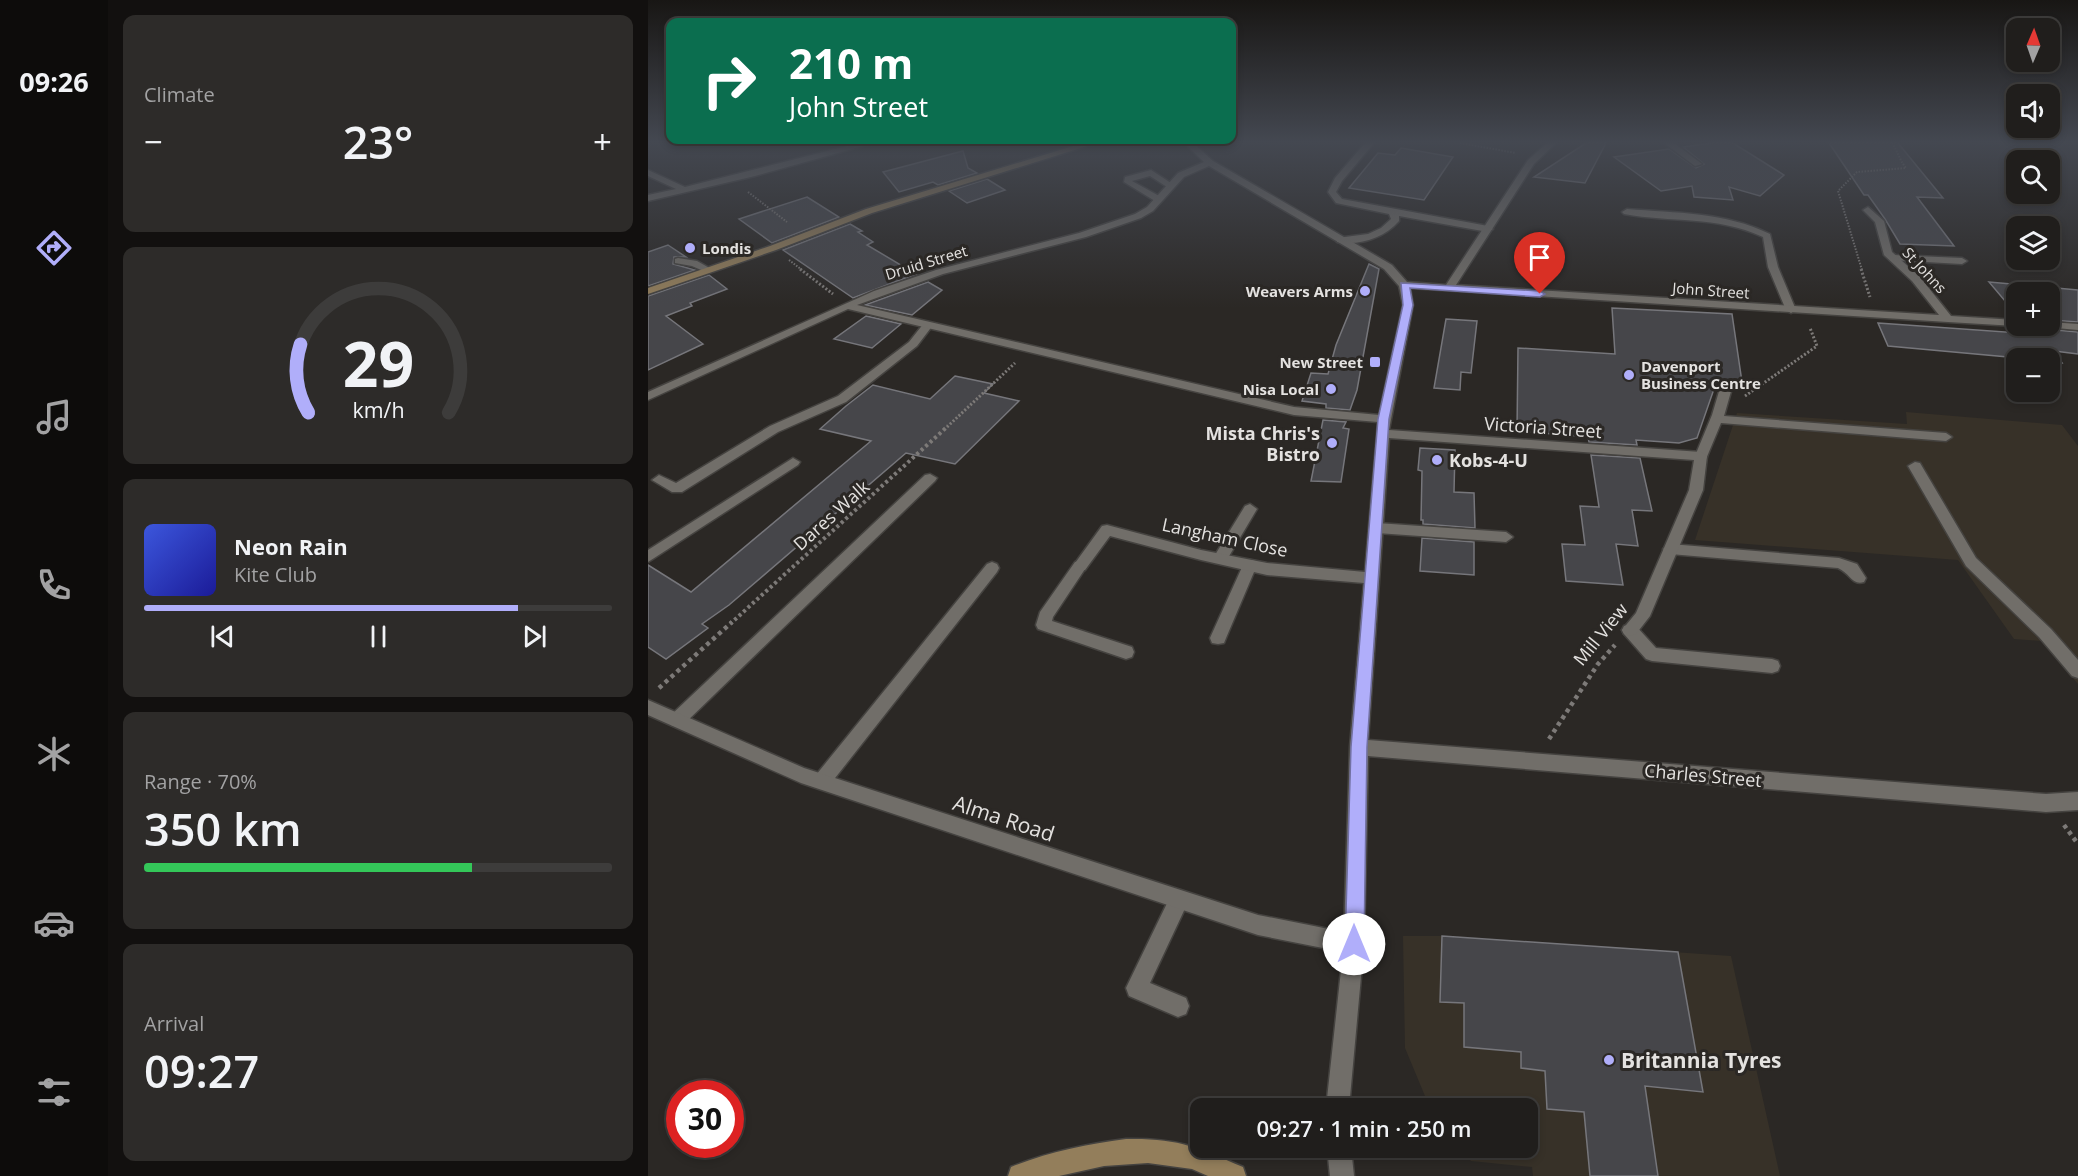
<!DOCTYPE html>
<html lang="en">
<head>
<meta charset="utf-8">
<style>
  :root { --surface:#201e1c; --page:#2d2b29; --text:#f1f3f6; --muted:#a2a2a3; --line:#3d3c3b; --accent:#b0aefa }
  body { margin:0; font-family:"Open Sans",sans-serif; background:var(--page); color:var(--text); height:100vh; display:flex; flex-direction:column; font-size:22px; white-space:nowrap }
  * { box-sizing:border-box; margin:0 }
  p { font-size:20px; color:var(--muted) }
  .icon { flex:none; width:33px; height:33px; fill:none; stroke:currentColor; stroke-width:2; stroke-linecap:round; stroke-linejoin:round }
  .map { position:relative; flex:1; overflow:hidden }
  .panel { display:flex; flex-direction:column; gap:15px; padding:15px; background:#12100f; width:540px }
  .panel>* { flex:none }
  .guide { position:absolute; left:18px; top:18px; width:570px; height:126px; border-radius:12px; box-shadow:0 3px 9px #0003,0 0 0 2px var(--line); background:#0b6e4f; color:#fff; overflow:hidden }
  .needle { width:39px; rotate:2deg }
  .tools { position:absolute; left:1358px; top:18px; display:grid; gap:12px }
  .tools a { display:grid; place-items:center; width:54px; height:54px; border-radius:12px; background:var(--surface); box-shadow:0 3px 9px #0003,0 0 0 2px var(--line); font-size:30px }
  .speed { position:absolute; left:18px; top:1080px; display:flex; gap:12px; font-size:30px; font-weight:700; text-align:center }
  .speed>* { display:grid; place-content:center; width:78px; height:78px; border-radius:50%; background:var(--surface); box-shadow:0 3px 9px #0003,0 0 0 2px var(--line); line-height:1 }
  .speed .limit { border:9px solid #d22; background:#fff; color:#111 }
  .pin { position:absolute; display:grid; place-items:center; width:51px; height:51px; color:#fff; margin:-62px -26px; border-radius:50% 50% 50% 0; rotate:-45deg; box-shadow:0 0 6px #0007 }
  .pin .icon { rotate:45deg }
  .me { position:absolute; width:66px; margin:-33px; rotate:0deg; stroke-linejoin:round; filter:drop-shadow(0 0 4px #0008) }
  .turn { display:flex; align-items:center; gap:21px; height:126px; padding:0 24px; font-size:27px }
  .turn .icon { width:78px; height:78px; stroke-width:2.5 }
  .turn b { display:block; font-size:42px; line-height:51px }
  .big { font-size:45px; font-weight:600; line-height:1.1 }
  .panel .tile { flex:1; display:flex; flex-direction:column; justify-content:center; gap:9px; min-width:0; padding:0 21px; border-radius:12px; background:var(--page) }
  .panel .dial { align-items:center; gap:0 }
  .dial svg { height:156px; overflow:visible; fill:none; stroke:var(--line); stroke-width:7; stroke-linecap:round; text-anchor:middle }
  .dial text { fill:var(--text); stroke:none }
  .song { display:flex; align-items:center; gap:18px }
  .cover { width:72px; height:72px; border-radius:9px; background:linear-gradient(135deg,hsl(230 70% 55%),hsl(240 70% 35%)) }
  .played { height:6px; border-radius:3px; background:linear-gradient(90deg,var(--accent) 80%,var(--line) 80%) }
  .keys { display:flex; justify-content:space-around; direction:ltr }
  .heat { display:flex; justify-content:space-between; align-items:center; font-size:33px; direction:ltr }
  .charge { height:9px; border-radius:4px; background:linear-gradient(90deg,#34c759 70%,var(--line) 0) }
  .trip { position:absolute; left:542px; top:1098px; width:348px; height:60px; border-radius:12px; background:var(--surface); box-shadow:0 3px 9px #0003,0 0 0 2px var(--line); font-weight:600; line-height:60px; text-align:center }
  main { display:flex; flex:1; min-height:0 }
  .tab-bar { display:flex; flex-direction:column; width:108px; justify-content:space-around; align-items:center; background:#0d0c0b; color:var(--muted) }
  .tab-bar .icon { width:42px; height:42px }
  .tab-bar .current { color:var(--accent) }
  .tab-bar b { font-size:27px; color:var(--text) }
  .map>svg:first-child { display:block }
  .built { fill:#373128 }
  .building { fill:#46464a; stroke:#76767b; stroke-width:1.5 }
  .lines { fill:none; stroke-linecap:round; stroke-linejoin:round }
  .lane-casing { stroke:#454340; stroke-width:3 }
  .street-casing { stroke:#454340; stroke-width:3 }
  .secondary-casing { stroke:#454340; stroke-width:3 }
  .path-far3 { stroke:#7d7a78; stroke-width:2; stroke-dasharray:1.5 1.5; stroke-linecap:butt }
  .path-far2 { stroke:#7d7a78; stroke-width:3; stroke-dasharray:2 2; stroke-linecap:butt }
  .path-far1 { stroke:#7d7a78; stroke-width:4; stroke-dasharray:3 3; stroke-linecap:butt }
  .path { stroke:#7d7a78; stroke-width:4.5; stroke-dasharray:4 4; stroke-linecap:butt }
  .lane { fill:#716e69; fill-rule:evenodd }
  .street { fill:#716e69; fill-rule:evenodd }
  .secondary { fill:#937e5b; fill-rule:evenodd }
  .route { fill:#b0aefa; stroke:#7271a2; stroke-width:1.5 }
  .poi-dot { fill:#b0aefa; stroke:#2b2825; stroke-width:2 }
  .labels { text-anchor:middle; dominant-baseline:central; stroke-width:6; stroke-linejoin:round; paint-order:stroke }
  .far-poi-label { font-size:15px; font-weight:bold; fill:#e4e2e0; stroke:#2b2825; text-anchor:end }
  .far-street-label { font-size:15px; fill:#e4e2e0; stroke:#2b2825 }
  .street-label { font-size:18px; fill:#e4e2e0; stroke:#2b2825 }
  .poi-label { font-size:18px; font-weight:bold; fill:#e4e2e0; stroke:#2b2825; text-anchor:end }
  .near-street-label { font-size:21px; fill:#e4e2e0; stroke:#2b2825 }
  .near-poi-label { font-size:21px; font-weight:bold; fill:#e4e2e0; stroke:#2b2825; text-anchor:start }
</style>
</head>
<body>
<main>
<nav class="tab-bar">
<b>09:26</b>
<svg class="icon current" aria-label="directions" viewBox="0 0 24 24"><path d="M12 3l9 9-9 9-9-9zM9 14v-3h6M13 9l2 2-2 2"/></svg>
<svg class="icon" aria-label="music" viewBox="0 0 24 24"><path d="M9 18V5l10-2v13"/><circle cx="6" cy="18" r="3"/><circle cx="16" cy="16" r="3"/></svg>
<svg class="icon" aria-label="phone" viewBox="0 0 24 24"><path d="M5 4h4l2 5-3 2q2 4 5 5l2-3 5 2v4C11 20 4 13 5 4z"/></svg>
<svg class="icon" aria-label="climate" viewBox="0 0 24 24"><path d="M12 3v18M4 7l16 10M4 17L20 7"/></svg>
<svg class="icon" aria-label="car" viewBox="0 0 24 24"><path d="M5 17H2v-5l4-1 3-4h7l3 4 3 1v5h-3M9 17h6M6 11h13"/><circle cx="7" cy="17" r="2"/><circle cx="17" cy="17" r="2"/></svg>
<svg class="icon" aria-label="filters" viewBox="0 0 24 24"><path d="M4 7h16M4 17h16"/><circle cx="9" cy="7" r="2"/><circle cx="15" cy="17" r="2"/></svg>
</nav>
<section class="panel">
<div class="tile"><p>Climate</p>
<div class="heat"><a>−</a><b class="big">23°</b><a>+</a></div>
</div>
<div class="tile dial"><svg viewBox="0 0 100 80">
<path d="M14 69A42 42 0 1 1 86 69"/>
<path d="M14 69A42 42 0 0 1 10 34" stroke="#b0aefa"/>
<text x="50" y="56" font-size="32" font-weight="700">29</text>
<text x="50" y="72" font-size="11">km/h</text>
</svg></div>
<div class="tile">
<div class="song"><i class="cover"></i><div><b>Neon Rain</b><p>Kite Club</p></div></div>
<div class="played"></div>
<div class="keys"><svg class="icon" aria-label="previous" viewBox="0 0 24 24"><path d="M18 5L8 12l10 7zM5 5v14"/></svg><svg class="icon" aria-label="pause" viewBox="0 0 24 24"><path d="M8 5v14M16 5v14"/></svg><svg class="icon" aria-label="next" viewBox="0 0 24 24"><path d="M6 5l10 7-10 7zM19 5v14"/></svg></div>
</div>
<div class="tile"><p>Range · 70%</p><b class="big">350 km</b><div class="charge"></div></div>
<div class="tile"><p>Arrival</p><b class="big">09:27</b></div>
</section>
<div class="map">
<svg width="1430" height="1176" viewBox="0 0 1430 1176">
  <rect width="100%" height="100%" fill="#2b2825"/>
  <g class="built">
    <path d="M1258,412L1414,425L1430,446V684L1393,641L1366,639L1310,560L1047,540L1089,413L1259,424Z"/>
    <path d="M755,936H794L1083,956L1132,1176H885L884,1167L823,1161L813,1148H879V1108H782L757,1048Z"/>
  </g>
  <g class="building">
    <path d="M938,143H958L937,183L886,177Z"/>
    <path d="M1064,143H1085L1136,175L1112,196L1081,187L1085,200L1046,197L1044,186L1013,191L966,157L1021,149L1048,168L1056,164L1035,147Z"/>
    <path d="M1181,143H1250L1295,198L1269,197L1306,246L1252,244L1237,219L1220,195H1216Z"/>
    <path d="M753,148L805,157L776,200L701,188L730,153L747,155Z"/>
    <path d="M315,151L320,168L329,173L290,185L285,182L251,192L235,172Z"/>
    <path d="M339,179L357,190L319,203L301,191Z"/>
    <path d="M159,197L191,217L124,243L91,219Z"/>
    <path d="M202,224L214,231L210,232L225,242L219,245L268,274L205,298L135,250Z"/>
    <path d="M20,245L38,257H26L25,264L47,270L0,286V252Z"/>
    <path d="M721,264L731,269L709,390L702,410L678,408V404L654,401L663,373L680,374L688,345Z"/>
    <path d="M61,275L79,289L42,303L44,306L18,316L55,344L0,370V296Z"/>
    <path d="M280,282L294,290L264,315L217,305Z"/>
    <path d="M1341,282L1430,290V322L1401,320V292H1368V314Z"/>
    <path d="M964,308L1084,314L1095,389L1086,388L1079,382L1067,386L1049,438L1031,443L988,440L989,445L941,442L940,437L869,431L870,348L967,354Z"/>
    <path d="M218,316L253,324L224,348L186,339Z"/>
    <path d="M798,319L829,321L823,373L813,372L812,390L786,388Z"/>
    <path d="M1230,323L1385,334L1378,326H1394L1397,329L1430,332V354L1406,351L1414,363L1401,362V358L1362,359L1360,357L1240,346Z"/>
    <path d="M307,376L345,384L336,393L371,401L307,464L258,453L81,605L54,624L60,628L18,659L0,647V565L43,592L223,441L172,429L198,406L225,385L282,399Z"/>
    <path d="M675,420L698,422L695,428L701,429L693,482L663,481Z"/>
    <path d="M772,448L807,450L806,492L826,493L827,528L775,524V520H773L774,471L770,470Z"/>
    <path d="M943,455L992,458L1004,511L984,510L990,546L968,544L975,585L918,581L914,544L937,545L932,506L951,507Z"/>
    <path d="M774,538L826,542V575L772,571Z"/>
    <path d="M794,936L1030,952L1055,1092L997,1086L1010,1176H942L936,1112L899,1109L897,1071L873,1068V1052L816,1047V1003L792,1002Z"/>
  </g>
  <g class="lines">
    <defs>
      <g id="lane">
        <path d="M717,143H726L694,181L688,192L694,199L840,226L845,229L840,232L751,216V221C736,238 712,246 689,242V238L720,234L733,228L743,219L741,214L688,203L680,192L687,178Z"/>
        <path d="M503,170L526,185L519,187L502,176L484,181L513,197V201H507L476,182L477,177Z"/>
        <path d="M979,209C1028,213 1077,212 1122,234L1130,267L1148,310L1143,313L1138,310L1120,267L1115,237C1067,215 1024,223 976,214L974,212Z"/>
        <path d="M1245,255L1314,258L1319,261L1314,264L1242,260V256Z"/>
        <path d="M30,258L49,261L65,270L60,273L44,266L27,263V259Z"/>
        <path d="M280,322L285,325L269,346L198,402L130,432L34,492H24L4,480L11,475L28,483L122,426L190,396L261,342L276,323Z"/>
        <path d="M1078,384L1084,388L1076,416L1298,433L1304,437L1298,441L1073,423L1058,459H1048L1047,456L1064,415L1072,388Z"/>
        <path d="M145,458L152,462L150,465L0,562V550Z"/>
        <path d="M1267,462L1272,463L1328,558L1403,629L1430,660V678L1424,676L1391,637L1318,566L1260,466Z"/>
        <path d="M282,474L289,478L287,481L35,725L29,727L23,725L20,720L23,715L277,475Z"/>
        <path d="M602,504L609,509L577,563H567L565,559L567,555L597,506Z"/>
        <path d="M729,523L858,532L865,537L858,542L729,533L722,528Z"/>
        <path d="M1022,544L1191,558L1209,564L1218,578L1216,582C1204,586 1202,573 1190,568L1022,554L1015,549Z"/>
        <path d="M602,560L607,561L609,565L578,638L576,643L570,644L564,643L562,638L595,565L597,561Z"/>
        <path d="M432,561L437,562L439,566L405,617L404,621L484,647L486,652L484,657L478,659L390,629L388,625L392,612L427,562Z"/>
        <path d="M344,562L349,564L351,568L349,572L180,787L174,789L168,787L165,781L168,775L339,564Z"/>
        <path d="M982,624L988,626L1008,648L1124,659L1130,661L1132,666L1130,671L1124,673L1004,661L998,659L976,634L974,630L976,626Z"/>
        <path d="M531,890L538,893L541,900L502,983L538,998L541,1006L538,1014L530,1017L481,996L478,988L524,893Z"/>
      </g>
      <g id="street">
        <path d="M211,143H226L107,176L0,201V195L28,189L0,176V170L37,187Z"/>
        <path d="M536,143H545L565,161L744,265L759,282L798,285L880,160L899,143H908L886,164L808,285L1291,315L1264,281L1236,255L1227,222L1215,210L1220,207L1236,221L1244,252L1272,277L1303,316L1368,320V326H1371H1368L1300,322L762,288L765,305L741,430L1053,452L1059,456L1055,490L1002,616L988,634L982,636L976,634L974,630L988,613L1041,490L1046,460L741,438L720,740L1398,794L1430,792V810L1398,812L720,756L716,944L701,1108H678L695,952L610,935L153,783L0,715V700L156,768L610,915L696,932L702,747L716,583L619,575L553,560L462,536L437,570H427L425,566L454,526L459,525L553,550L619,563L717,572L730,422L646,415L200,309L0,400V392L226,291L288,270L431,233L487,214L499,207L530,173L556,162ZM561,166L736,269L751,286L755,305L731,415L646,407L209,305L295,274L438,237L493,218L505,211L536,177Z"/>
        <path d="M1016,143H1026L1054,164L1047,166Z"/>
        <path d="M1401,322L1430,324V330L1397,327L1396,326H1401Z"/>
        <path d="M679,1148H703L706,1176H682Z"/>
      </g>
      <g id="secondary">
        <path d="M435,143H449L224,213L128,250L0,294V288L122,246L218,209Z"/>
        <path d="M478,1139C530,1138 549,1147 595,1167L598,1176H560L544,1169L500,1163L456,1166L411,1176H360L363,1167C400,1152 439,1144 478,1139Z"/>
      </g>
    </defs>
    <use href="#lane" class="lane-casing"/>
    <use href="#street" class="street-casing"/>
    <use href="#secondary" class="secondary-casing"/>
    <g class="path-far3">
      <path d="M812,143L868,153"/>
      <path d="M100,192L139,222"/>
      <path d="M141,260L154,270"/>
      <path d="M1214,270L1190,191L1209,172L1258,168C1251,159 1250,152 1244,143"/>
    </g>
    <g class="path-far2">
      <path d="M152,269L185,294"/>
      <path d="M1213,269L1222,297"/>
      <path d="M1097,396L1169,346L1162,328"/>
      <path d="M299,427L367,363"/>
    </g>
    <path class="path-far1" d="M82,624L300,426"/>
    <g class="path">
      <path d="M11,688L84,622"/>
      <path d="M901,739L950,664L967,645"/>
      <path d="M1416,825L1430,844"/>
    </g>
    <use href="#lane" class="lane"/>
    <use href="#street" class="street"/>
    <use href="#secondary" class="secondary"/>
  </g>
  <linearGradient id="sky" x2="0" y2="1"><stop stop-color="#181614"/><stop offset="0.46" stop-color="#444851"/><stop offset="1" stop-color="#444851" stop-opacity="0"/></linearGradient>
  <rect width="1430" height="308" fill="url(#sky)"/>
  <path class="route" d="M753,283L892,291L897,294L892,297L762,288L765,305L741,419L719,747L716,944L713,951L706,953L700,951L697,944L703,747L730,419L755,305Z"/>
  <g class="poi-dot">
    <circle cx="42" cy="248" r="6"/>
    <circle cx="717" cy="291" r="6"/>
    <rect x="721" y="356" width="12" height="12" rx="3"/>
    <circle cx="981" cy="375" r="6"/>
    <circle cx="683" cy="389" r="6"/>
    <circle cx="684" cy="443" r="6"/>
    <circle cx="789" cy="460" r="6"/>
    <circle cx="961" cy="1060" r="6"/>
  </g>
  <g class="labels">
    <g class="far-poi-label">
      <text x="54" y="248" text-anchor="start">Londis</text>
      <text x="705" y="291">Weavers Arms</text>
      <text x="715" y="362">New Street</text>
      <text x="993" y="366" text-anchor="start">Davenport<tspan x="993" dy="17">Business Centre</tspan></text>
      <text x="671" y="389">Nisa Local</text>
    </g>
    <g class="far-street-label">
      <text transform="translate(278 262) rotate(-17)">Druid Street</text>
      <text transform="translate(1277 270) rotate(47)">St Johns</text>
      <text transform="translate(1063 290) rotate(4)">John Street</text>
    </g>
    <g class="street-label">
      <text transform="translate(895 427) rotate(4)">Victoria Street</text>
      <text transform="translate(183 515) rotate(-42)">Dares Walk</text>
      <text transform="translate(577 537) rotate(12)">Langham Close</text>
      <text transform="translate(952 634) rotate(-51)">Mill View</text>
      <text transform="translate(1055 775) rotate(5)">Charles Street</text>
    </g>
    <g class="poi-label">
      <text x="672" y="433">Mista Chris's<tspan x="672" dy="21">Bistro</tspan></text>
      <text x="801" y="460" text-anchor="start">Kobs-4-U</text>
    </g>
    <g class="near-street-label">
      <text transform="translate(356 818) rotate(18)">Alma Road</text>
    </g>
    <g class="near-poi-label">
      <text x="973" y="1060">Britannia Tyres</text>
    </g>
  </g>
</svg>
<div class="tools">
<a><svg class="needle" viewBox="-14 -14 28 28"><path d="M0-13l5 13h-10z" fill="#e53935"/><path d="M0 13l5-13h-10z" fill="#a2a2a3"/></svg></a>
<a><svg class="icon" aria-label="sound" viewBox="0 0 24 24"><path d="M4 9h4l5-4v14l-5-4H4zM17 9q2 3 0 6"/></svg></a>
<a><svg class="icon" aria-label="search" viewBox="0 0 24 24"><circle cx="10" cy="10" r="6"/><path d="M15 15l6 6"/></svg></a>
<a><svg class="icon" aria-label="layers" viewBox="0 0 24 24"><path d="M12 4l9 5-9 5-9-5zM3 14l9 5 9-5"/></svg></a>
<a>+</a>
<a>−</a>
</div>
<div class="speed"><div class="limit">30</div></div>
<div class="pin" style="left:892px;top:294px;background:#d93025"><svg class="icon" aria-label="arrive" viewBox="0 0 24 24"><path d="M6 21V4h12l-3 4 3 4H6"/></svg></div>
<svg class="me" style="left:706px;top:944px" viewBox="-20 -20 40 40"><circle r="19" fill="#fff"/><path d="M0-13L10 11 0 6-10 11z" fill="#b0aefa"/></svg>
<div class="trip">09:27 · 1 min · 250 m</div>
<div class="guide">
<div class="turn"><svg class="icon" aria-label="right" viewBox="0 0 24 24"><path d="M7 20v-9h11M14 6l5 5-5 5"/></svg><div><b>210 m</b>John Street</div></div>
</div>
</div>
</main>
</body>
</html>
